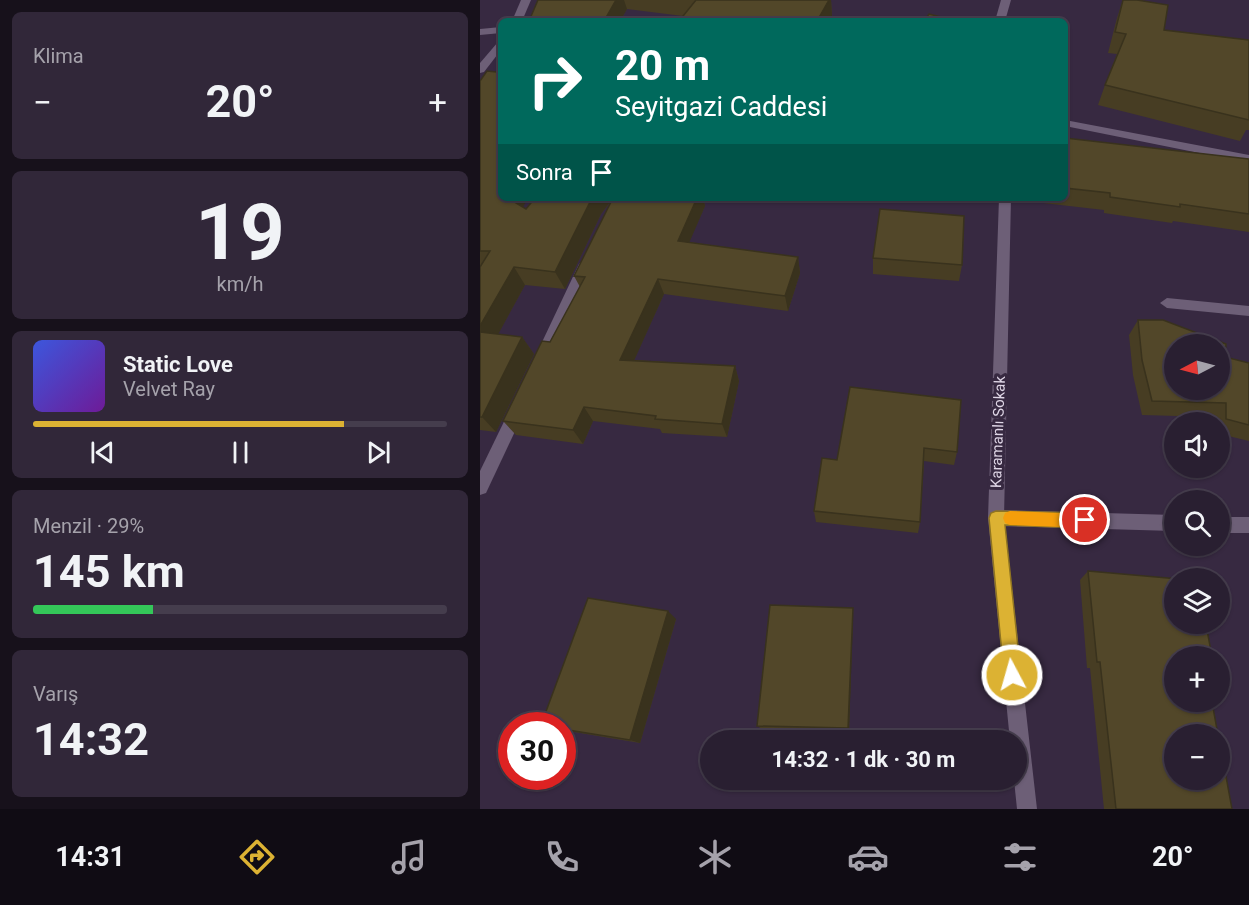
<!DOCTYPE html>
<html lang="tr">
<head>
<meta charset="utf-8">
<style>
  :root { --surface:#291f31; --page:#312739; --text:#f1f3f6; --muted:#a5a2ab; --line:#453d4d; --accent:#dcb233 }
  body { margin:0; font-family:Roboto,sans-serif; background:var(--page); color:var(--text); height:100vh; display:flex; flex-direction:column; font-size:22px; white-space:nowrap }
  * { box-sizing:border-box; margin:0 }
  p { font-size:20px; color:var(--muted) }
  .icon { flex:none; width:33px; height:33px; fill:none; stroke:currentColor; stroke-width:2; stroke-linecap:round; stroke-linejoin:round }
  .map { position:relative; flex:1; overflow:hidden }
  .panel { display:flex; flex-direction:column; gap:12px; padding:12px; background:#17111b; width:480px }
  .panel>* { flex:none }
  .top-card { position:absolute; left:18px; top:18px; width:570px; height:183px; border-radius:9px; box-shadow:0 2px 4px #0004,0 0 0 2px var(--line); background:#00695c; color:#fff; overflow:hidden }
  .needle { width:39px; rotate:264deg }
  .controls { position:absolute; left:684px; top:334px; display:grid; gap:12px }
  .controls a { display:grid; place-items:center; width:66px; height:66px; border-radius:50%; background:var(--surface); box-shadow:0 2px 4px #0004,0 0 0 2px var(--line); font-size:30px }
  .speed { position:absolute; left:18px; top:712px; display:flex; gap:12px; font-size:30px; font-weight:700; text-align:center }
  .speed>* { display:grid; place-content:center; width:78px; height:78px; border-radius:50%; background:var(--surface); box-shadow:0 2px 4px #0004,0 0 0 2px var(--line); line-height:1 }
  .speed .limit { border:9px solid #d22; background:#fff; color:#111 }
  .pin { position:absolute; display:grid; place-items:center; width:51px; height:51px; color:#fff; margin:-26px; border:3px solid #fff; border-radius:50%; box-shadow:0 2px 6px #0007 }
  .me { position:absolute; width:66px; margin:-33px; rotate:354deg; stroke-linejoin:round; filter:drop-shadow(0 0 4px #0008) }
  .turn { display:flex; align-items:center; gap:21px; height:126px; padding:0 18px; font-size:27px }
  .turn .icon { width:78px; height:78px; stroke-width:2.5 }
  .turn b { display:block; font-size:42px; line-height:51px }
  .then { display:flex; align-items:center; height:57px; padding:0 18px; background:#0003; gap:12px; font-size:22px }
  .big { font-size:45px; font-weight:700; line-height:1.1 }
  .panel .widget { flex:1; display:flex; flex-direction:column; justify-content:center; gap:9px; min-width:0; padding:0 21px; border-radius:9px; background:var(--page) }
  .panel .dial { align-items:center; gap:0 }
  .dial b { font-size:78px; line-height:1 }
  .song { display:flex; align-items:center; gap:18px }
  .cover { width:72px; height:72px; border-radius:9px; background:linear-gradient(135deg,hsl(230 70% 55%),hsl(280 70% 35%)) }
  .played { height:6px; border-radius:3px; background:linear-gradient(90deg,var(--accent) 75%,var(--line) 75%) }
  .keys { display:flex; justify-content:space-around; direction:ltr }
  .heat { display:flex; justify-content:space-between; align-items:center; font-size:33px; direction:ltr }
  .charge { height:9px; border-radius:4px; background:linear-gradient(90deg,#34c759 29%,var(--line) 0) }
  .trip { position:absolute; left:220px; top:730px; width:327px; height:60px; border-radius:30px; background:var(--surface); box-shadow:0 2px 4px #0004,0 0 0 2px var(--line); font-weight:700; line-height:60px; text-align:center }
  .tabs { display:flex; height:96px; justify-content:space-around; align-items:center; background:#100c14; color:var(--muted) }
  .tabs .icon { width:42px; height:42px }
  .tabs .on { color:var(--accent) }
  .tabs b { font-size:27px; color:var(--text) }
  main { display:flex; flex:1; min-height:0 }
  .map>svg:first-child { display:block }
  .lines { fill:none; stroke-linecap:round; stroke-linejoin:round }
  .service { fill:#6d5f77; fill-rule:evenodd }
  .minor { fill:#6d5f77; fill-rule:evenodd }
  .tertiary { fill:#6d5f77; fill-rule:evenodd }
  .wall { fill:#473d23 }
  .shaded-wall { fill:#39321d }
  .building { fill:#524729; stroke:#39321d; stroke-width:1.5; fill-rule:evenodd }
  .route { fill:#dcb233; stroke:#8f7421; stroke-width:1.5 }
  .slow { fill:#f59e0b }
  .labels { text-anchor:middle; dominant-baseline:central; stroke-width:6; stroke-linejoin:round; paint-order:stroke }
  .street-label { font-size:15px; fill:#dfd6e6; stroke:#372941 }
</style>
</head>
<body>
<main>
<section class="panel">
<div class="widget"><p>Klima</p>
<div class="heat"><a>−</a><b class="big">20°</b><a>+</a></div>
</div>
<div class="widget dial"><b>19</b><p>km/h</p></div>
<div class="widget">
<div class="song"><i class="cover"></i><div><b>Static Love</b><p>Velvet Ray</p></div></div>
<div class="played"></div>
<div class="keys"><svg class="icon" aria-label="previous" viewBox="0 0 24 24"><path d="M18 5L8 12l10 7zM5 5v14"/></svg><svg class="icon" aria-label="pause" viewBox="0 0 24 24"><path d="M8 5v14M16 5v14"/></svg><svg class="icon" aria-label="next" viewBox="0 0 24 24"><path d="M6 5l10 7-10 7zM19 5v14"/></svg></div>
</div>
<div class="widget"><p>Menzil · 29%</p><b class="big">145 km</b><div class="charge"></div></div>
<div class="widget"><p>Varış</p><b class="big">14:32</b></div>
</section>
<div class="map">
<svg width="769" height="809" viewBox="0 0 769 809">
  <rect width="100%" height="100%" fill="#372941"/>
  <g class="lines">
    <g class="service">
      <path d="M687,298L769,306V316L687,308L680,303Z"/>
      <path d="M516,510L694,515V531L516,526L510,524L508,518L510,512Z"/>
      <rect x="740" y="517" width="29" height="16"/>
    </g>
    <g class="minor">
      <path d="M521,0H531L525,21H515Z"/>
      <path d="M519,198H531L524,518L557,809H537L534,780H537V741H530L508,518Z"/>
      <path d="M105,259L111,264L68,359L66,363H56L54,359L99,264Z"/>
      <path d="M38,402L43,403L46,408L6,493L0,495V471L33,403Z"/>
    </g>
    <g class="tertiary">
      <path d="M41,0H51L42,21H32Z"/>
      <path d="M21,27V33L0,35V29Z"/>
      <path d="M21,41V50L4,72L0,73V63L18,42Z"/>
      <path d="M585,120L769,155V163L585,126Z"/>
    </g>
  </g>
  <g class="wall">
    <path d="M58,0H351L352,16L349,21H199L203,16L147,9L140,21H49Z"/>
    <path d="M643,0L684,30L769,40V130H766L760,141L618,105L625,85L637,54L628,53L637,18Z"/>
    <path d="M0,81L43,207L46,209L55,198H223L225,206L209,242L318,257L320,273L308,311L184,294L154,360L255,366L259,381L247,437L182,433L180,429L113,421L103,444L36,435L23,421L70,342L100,287L94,276L132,200L121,214L85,289L45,285L18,334L42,337L54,354L16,432L0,430Z"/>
    <path d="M585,138L769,159V232L693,221L692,223L624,213V210L563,203V198H585Z"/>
    <path d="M393,258L482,265L479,281L393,274Z"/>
    <path d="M658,320L745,357L769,363V441L740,434V423H734V417L662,415L653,375L649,335Z"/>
    <path d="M370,387L477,452L474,465L444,461L440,522L438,533L336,522L334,511L357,460Z"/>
    <path d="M608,571L694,657L752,809H624L610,668H607L600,580Z"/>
    <path d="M373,608L369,732L282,729L277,726Z"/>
    <path d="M196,619L160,743L82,730V726Z"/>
  </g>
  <g class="shaded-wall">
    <path d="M136,0H144L147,9L140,21H124Z"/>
    <path d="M349,0H351L352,16L349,21H337Z"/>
    <path d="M28,198H48L38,216Z"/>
    <path d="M112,198H133L121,214L85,289L75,272Z"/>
    <path d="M217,198H223L225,206L203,257L198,241Z"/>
    <path d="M318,257L320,273L308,311L305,296Z"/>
    <path d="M34,267L45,285L10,349L0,336V326Z"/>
    <path d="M178,279L184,294L148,374L140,360Z"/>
    <path d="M42,337L54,354L16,432L2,417Z"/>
    <path d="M255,366L259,381L247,437L242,424Z"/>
    <path d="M104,407L113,421L103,444L93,430Z"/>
    <path d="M373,608V616L369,732L368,728Z"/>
    <path d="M188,611L196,619L160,743L150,740Z"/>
  </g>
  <g class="building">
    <path d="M58,0H136L124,21H49Z"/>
    <path d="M216,0H349L337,21H199Z"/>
    <path d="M643,0H657L688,5L684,30L769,40V120L625,85L646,34L635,32Z"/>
    <path d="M449,14L477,21H444Z"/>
    <path d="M21,63V198H28L46,209L55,198H112L75,272L34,267L0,326V267L10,251H0V81L7,71L16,72Z"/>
    <path d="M585,138L769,159V214L700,204V207L630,197V193L585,188Z"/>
    <path d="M133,198H217L198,241L318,257L305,296L178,279L140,360L255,366L242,424L175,419L176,416L104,407L93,430L23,421L62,341L70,342L105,277L94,276Z"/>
    <path d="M400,209L484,216L482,265L393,258Z"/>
    <path d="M658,320H683L746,344L745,357L769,363V425L746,419V403L672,401L662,360ZM694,345H740V390H694Z"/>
    <path d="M0,332L42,337L2,417H0Z"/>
    <path d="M370,387L481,400L477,452L444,448L440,522L334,511L342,458L357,460Z"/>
    <path d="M608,571L699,579H694V624H726L732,657H694V702H732L738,735H694V780H740V744L752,809H636L620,662H617Z"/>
    <path d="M108,598L188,611L150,740L82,729V726H67L61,725Z"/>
    <path d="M290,605L373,608L368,728L277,726Z"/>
  </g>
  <path class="route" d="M516,511L605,513L611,515L613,520L611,526L605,528L525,525L541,675L539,681L532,683L526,681L524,675L509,518L511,513Z"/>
  <path class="slow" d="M530,511L580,513L585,515L587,520L585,525L580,527L530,525L525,523L523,518L525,513Z"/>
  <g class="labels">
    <g class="street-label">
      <text transform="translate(518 432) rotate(-88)">Karamanlı Sokak</text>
    </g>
  </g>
</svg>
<div class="controls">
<a><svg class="needle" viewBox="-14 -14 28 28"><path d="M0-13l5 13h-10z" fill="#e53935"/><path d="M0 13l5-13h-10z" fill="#a5a2ab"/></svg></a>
<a><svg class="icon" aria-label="sound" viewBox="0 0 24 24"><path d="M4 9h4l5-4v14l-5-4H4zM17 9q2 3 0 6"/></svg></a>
<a><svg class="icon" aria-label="search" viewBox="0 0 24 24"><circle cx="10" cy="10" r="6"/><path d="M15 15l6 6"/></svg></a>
<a><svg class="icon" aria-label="layers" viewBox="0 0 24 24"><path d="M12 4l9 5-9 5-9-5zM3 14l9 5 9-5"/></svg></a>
<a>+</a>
<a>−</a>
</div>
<div class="speed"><div class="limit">30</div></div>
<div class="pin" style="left:605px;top:520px;background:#d93025"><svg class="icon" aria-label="arrive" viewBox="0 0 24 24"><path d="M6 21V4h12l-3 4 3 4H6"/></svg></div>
<svg class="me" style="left:532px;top:675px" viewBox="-20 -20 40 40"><circle r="17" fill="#dcb233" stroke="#fff" stroke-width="3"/><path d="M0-11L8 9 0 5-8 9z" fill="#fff"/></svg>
<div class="trip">14:32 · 1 dk · 30 m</div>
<div class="top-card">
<div class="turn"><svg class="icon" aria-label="right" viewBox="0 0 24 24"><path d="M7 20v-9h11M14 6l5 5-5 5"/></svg><div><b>20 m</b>Seyitgazi Caddesi</div></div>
<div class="then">Sonra<svg class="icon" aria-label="arrive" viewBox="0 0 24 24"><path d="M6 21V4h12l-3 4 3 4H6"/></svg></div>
</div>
</div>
</main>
<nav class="tabs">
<b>14:31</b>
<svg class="icon on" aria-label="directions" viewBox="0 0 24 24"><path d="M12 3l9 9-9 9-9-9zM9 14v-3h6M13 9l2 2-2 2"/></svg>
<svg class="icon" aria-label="music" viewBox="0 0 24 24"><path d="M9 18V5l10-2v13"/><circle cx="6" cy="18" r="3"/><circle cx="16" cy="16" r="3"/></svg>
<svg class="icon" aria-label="phone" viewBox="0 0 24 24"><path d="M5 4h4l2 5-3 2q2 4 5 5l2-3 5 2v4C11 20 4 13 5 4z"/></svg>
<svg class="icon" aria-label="climate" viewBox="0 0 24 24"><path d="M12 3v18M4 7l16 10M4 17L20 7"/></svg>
<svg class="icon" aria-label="car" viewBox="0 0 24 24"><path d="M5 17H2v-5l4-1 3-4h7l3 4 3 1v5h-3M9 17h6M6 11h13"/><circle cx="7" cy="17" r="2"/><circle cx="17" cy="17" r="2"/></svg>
<svg class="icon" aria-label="filters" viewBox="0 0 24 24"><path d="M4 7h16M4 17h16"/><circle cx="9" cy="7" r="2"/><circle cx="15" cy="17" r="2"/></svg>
<b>20°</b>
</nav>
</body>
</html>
